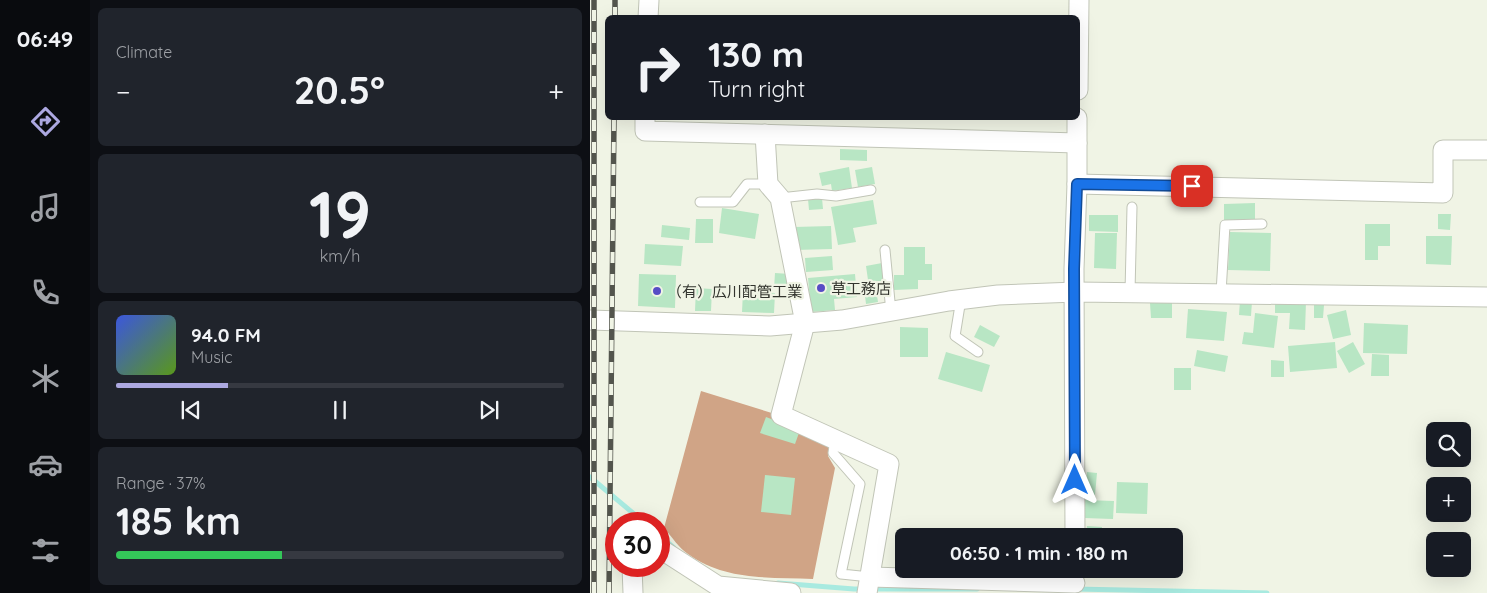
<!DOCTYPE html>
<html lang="en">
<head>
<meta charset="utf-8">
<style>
  :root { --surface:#171b24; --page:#20242c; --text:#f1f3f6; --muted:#9ea1a6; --line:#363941; --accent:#aca8e0 }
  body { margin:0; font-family:Quicksand,"Noto Sans JP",sans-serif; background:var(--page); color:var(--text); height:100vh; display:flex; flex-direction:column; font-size:19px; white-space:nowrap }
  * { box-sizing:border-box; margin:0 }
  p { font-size:16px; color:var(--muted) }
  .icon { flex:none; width:28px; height:28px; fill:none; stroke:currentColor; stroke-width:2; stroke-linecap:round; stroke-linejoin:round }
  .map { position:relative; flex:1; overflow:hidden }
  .panel { display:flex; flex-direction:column; gap:8px; padding:8px; background:#0d0f14; width:500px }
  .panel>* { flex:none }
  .banner { position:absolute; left:15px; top:15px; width:475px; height:105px; border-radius:8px; box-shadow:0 5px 20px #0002; background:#171b24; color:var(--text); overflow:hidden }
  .fabs { position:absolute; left:836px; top:422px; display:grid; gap:10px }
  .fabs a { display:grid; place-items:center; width:45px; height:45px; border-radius:8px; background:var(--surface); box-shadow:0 5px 20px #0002; font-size:25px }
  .speed { position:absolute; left:15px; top:512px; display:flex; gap:10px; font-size:25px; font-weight:700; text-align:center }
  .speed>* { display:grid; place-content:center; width:65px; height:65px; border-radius:50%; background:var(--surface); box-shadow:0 5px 20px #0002; line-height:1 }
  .speed .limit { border:8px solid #d22; background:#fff; color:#111 }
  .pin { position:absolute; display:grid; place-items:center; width:42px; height:42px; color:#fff; margin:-21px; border-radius:10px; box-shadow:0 2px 8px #0006 }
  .me { position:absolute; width:55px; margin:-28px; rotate:0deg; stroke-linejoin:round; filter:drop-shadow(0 0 4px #0008) }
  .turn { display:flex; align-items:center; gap:18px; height:105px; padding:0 20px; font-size:22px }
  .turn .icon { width:65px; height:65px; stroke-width:2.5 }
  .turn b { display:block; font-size:35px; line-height:42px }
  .big { font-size:38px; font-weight:700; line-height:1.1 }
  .panel .widget { flex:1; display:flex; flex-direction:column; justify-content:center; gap:8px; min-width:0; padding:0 18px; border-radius:8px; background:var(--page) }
  .panel .dial { align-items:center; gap:0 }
  .dial b { font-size:65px; line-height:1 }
  .song { display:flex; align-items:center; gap:15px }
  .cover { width:60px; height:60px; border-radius:8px; background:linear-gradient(135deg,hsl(230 70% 55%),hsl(90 70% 35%)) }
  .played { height:5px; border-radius:2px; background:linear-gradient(90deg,var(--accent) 25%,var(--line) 25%) }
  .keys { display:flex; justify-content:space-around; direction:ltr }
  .heat { display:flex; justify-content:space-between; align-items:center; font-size:28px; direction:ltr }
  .charge { height:8px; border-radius:4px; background:linear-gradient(90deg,#34c759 37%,var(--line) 0) }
  .trip { position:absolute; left:305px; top:528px; width:288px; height:50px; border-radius:8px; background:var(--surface); box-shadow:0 5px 20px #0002; font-weight:700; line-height:50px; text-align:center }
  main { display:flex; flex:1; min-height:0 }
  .tab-bar { display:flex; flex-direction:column; width:90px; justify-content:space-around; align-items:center; background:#090b0e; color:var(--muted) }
  .tab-bar .icon { width:35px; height:35px }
  .tab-bar .active { color:var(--accent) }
  .tab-bar b { font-size:22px; color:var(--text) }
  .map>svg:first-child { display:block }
  .forest { fill:#d0a486 }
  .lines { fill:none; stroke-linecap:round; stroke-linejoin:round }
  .stream { stroke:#a8eae0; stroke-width:5 }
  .building { fill:#b8e6c4 }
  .service-casing { stroke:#c1c5b7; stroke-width:11 }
  .minor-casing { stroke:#c1c5b7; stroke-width:21 }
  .service { stroke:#fff; stroke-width:9 }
  .minor { stroke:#fff; stroke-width:19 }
  .rail-casing { stroke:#53554d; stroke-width:5.5 }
  .rail { stroke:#f0f4e5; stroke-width:4; stroke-dasharray:11; stroke-linecap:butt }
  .route-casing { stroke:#114b97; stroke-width:12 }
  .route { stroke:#1a73e8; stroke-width:9 }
  .poi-dot { fill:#574dc5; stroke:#f0f4e5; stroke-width:2 }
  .labels { text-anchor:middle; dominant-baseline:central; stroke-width:4.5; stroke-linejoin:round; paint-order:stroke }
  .poi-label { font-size:15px; fill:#32342e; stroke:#f0f4e5; text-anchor:start }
</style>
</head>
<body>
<main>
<nav class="tab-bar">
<b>06:49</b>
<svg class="icon active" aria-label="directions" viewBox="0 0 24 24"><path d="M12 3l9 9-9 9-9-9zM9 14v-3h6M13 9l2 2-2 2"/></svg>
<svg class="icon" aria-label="music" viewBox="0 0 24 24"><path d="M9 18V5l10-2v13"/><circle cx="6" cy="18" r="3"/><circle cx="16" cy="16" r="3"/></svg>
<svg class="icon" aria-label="phone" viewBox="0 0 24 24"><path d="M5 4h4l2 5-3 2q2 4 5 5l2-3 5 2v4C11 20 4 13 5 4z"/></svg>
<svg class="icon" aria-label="climate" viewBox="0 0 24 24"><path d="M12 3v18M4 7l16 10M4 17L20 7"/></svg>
<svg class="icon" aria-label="car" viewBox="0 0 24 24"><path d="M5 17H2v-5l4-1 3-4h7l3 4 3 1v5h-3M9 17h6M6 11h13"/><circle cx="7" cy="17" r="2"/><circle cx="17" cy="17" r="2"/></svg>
<svg class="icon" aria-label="filters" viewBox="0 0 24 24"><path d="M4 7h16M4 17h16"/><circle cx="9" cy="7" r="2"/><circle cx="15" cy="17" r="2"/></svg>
</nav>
<section class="panel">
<div class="widget"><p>Climate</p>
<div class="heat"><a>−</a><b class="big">20.5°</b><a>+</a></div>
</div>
<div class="widget dial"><b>19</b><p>km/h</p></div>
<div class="widget">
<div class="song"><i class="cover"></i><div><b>94.0 FM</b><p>Music</p></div></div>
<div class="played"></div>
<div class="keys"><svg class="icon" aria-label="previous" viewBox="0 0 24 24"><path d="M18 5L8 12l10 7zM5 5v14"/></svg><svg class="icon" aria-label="pause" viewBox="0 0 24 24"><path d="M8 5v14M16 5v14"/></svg><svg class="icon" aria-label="next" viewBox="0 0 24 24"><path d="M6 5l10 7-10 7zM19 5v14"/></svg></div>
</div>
<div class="widget"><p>Range · 37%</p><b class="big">185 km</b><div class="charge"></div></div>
</section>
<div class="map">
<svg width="897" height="593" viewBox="0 0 897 593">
  <rect width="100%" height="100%" fill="#f0f4e5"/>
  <path class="forest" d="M111,391L185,414L239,441L238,456L245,468L223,579C179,577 135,581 98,554C89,548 82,537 74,528Z"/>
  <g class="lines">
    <g class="stream">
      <path d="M0,477L56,524"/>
      <path d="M69,535L84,548"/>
      <path d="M188,583L264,589H387"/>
      <path d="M485,589L677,593"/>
    </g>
  </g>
  <g class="building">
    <path d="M250,149L277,150V161L250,160Z"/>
    <path d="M259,167L262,188L242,191L241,184L232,186L229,173Z"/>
    <path d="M282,167L285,184L268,187L265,170Z"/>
    <path d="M232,198L233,209L219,210L218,199Z"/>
    <path d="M283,200L287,224L263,228L266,242L248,245L241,207Z"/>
    <path d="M665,203V220H634V204Z"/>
    <path d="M132,208L169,214L165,239L129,233Z"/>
    <path d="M848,214H861L860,230L848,229Z"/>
    <path d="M499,215H528V232L499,231Z"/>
    <path d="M106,219H123V243H105Z"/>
    <path d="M775,224H800V246H788V260H775Z"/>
    <path d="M72,225L100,228L99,240L71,237Z"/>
    <path d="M241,226L242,249L205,250L204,227Z"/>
    <path d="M640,232L681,233L680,271L638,270Z"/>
    <path d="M505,233H527L526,269L504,268Z"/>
    <path d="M836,236H862L861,265L836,264Z"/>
    <path d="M55,244L93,246L91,266L54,264Z"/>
    <path d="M314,247H335V264H342V280H328V289L304,290V275H314Z"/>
    <path d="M242,256L243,270L216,272L215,258Z"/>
    <path d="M292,263L296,289L286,290L288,302L276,304L274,288L279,287L276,266Z"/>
    <path d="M185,273L200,274L199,289H184Z"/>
    <path d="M49,274L86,275L85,308L48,306Z"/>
    <path d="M265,274L267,297L244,299L245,310L221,312L218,278Z"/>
    <path d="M106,288L122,289L121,311H105Z"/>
    <path d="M153,292L185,293L184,313L152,312Z"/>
    <path d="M650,300L662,301L661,316L649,315Z"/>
    <path d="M685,302H716L715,330L699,329L700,313H685Z"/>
    <path d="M560,303H582V318H561Z"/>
    <path d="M724,305H734L733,318H724Z"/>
    <path d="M598,309L637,312L634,341L596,338Z"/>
    <path d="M756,310L761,335L743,339L737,315Z"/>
    <path d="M665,313L688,316L684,348L652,344L654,332L663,333Z"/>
    <path d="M774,323L818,325L817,354L773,353Z"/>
    <path d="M390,325L410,336L404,347L384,337Z"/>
    <path d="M310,327L338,328V357H310Z"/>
    <path d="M745,342L747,368L700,372L698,346Z"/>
    <path d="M763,342L775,364L759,373L747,351Z"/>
    <path d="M607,350L638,356L635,372L604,366Z"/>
    <path d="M356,352L400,365L392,392L348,379Z"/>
    <path d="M782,354L799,355V376H781Z"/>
    <path d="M681,360L694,361V377H681Z"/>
    <rect x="584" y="368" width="17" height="22"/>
    <path d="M176,417L210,430L205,444L170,433Z"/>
    <path d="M497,472L507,473L505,495L495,494Z"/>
    <path d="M175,475L205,478L201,515L171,512Z"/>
    <path d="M527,482L558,483L557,514L526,513Z"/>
    <path d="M495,500L524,501L523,519L494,518Z"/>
    <path d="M497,526L512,527L511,536H496Z"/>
    <path d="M508,569H529V576L508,574Z"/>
  </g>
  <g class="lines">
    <defs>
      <g id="service">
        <path d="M190,198L227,194L246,196L281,190"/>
        <path d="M110,202H143L157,184H178"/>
        <path d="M295,250L301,312"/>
        <path d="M540,292L542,207"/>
        <path d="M631,293L635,225L672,224"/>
        <path d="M371,299L365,336L388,352"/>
        <path d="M245,439L243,453L270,484L251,574L280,577"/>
      </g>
      <g id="minor">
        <path d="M58,18L59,0"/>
        <path d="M488,90L489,0"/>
        <path d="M55,118V131L487,143"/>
        <path d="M487,118V184L853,193V150H897"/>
        <path d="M175,134L178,184L190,198L215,323L191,415L299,464L277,593"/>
        <path d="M0,320L180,326L252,320L359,301L408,295L486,292L897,297"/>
        <path d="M485,536L484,269L487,184"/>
        <path d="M69,548L128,586L201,593"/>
        <path d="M42,566L43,593"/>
        <path d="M280,577L485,583"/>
      </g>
    </defs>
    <use href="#service" class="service-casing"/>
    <use href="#minor" class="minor-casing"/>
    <use href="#service" class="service"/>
    <use href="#minor" class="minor"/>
    <defs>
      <g id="rail">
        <path d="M25,18V0"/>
        <path d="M4,593V0"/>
        <path d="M19,593L24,118"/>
      </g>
    </defs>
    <use href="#rail" class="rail-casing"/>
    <use href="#rail" class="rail"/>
  </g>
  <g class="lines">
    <defs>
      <path id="route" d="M485,480L484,269L487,184L602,186"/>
    </defs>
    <use href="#route" class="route-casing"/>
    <use href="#route" class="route"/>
  </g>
  <g class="poi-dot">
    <circle cx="231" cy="288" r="5"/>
    <circle cx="67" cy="291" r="5"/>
  </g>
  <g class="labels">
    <g class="poi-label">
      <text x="241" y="288">草工務店</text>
      <text x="77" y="291">（有）広川配管工業</text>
    </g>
  </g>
</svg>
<div class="fabs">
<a><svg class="icon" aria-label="search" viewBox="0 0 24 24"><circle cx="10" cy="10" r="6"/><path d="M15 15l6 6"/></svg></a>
<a>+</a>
<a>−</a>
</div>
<div class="speed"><div class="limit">30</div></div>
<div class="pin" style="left:602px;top:186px;background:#d93025"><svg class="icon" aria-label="arrive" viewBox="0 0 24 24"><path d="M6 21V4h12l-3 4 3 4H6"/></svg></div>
<svg class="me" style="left:485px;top:480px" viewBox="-20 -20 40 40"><path d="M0-17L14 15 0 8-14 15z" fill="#1a73e8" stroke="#fff" stroke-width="4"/></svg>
<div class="trip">06:50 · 1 min · 180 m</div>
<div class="banner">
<div class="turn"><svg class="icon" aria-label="right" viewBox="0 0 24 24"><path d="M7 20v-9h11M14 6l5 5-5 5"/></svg><div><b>130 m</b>Turn right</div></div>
</div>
</div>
</main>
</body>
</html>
